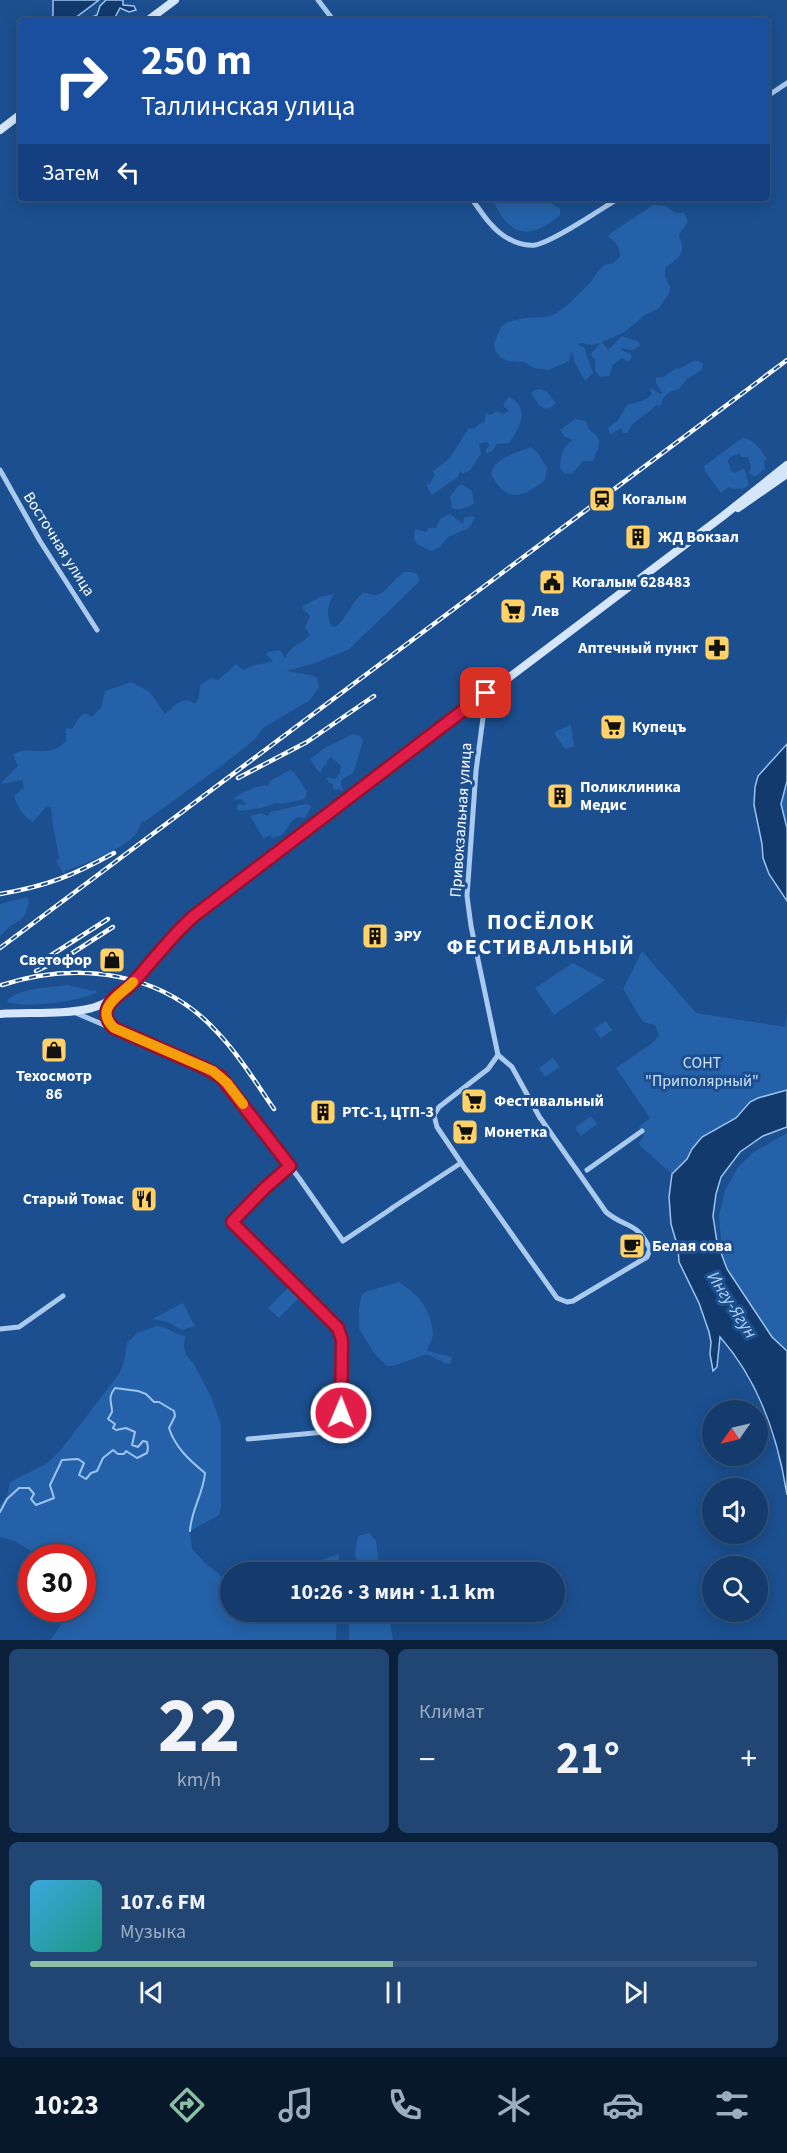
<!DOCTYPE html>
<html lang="ru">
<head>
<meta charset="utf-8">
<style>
  :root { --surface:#143b6b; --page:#214673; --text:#f1f3f6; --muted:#9dadc1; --line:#33557e; --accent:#8abfa5 }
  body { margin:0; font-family:"Source Sans 3",sans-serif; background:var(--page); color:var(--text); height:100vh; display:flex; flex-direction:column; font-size:22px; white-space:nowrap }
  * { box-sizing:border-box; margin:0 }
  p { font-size:20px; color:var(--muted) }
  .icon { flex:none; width:33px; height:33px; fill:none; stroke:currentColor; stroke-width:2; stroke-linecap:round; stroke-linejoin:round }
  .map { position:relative; height:1640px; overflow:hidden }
  .side { display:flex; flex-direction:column; gap:9px; padding:9px; background:#0b203b; flex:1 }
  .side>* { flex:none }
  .top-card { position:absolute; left:18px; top:18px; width:752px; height:183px; border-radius:6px; box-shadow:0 3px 15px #0003,0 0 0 2px var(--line); background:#1a4fa0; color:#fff; overflow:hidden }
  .needle { width:39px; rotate:236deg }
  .controls { position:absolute; left:702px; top:1400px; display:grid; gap:12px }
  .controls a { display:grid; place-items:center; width:66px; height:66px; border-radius:50%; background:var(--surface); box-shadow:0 3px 15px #0003,0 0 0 2px var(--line); font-size:30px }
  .speed { position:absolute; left:18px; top:1544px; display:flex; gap:12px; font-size:30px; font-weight:700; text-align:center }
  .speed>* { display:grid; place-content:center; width:78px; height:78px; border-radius:50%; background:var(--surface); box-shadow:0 3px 15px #0003,0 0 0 2px var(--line); line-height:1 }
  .speed .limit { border:9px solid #d22; background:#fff; color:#111 }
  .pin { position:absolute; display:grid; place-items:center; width:51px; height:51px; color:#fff; margin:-26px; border-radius:12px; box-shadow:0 3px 9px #0006 }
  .me { position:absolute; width:66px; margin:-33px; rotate:1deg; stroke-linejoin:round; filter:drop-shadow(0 0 4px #0008) }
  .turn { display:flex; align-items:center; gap:21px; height:126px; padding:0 24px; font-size:27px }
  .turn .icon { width:78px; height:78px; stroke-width:2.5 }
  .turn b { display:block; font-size:42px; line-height:51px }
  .then { display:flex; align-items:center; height:57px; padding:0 24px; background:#0003; gap:12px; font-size:22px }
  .big { font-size:45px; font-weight:700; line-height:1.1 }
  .side .widget { flex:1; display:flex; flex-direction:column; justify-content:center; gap:9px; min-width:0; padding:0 21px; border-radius:9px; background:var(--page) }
  .side .dial { align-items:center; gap:0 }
  .dial b { font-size:78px; line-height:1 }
  .song { display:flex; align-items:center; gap:18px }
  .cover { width:72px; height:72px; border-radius:9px; background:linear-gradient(135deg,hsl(200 70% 55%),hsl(170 70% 35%)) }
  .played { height:6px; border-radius:3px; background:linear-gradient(90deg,var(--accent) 50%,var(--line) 50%) }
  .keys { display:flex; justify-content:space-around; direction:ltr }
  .heat { display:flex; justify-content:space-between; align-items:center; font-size:33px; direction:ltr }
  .side .tiles { flex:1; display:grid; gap:9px; grid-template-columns:1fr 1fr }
  .widget:last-child { grid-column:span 2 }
  .trip { position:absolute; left:220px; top:1562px; width:345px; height:60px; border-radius:30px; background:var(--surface); box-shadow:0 3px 15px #0003,0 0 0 2px var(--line); font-weight:700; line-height:60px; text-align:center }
  .tab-bar { display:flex; height:96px; justify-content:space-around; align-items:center; background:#08182b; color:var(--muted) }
  .tab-bar .icon { width:42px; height:42px }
  .tab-bar .selected { color:var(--accent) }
  .tab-bar b { font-size:27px; color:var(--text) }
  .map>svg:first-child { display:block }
  .green { fill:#2461a8 }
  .water { fill:#123a6d; stroke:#9cc4f0; stroke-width:1.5 }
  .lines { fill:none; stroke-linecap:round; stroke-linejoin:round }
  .stream { stroke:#9cc4f0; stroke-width:2 }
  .street { stroke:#a9c9ee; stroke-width:5 }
  .secondary { stroke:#d6e6fa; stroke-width:8 }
  .rail-casing { stroke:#fff; stroke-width:4.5 }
  .rail { stroke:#1b4f8f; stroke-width:2; stroke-dasharray:7; stroke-linecap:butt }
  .route-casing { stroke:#92132f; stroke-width:15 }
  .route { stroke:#e11d48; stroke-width:10 }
  .slow { stroke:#f59e0b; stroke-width:10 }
  .labels { text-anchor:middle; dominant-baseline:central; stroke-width:6; stroke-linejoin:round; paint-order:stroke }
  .poi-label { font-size:16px; font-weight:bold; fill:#fff; stroke:#1b4f8f; text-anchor:start }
  .street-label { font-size:16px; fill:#fff; stroke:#1b4f8f }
  .park-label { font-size:16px; fill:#cfe3fa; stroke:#1b4f8f }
  .water-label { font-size:18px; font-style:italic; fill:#b5d3f5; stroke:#1b4f8f }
  .district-label { font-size:22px; font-weight:bold; letter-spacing:1.5px; fill:#fff; stroke:#1b4f8f }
</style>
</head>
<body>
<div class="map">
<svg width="787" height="1640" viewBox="0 0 787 1640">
  <rect width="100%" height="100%" fill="#1b4f8f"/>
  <g class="green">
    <path d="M492,198H548L550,202L560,209V215C527,243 508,235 492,198Z"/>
    <path d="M653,205L666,206L675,213H684L688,221L679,235C680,239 682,242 682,246C684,256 671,263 665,268V276L670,287L669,293L659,308L643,316L625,332L602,342L608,350L622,336L639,342L640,345C632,353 630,349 621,348L622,351L630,353L632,357L628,362L622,358L613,365L609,376L600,377L595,371V358L593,359L591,354L600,343L592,345L581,343L578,345L584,347L593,373L585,381L574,361L572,351L569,361L549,370L534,368L524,362L508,361L500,357L495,351L494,343L501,327L508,322L524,318L545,317L555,314L571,302L591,282L598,271L604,265L613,263L620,257C620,247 617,242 608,237L611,233Z"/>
    <path d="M695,360L703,363L702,370L687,379L679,389L671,391L663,398L661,406L656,405C648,415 631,420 628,433H623L621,428L610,435L608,428L618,420L627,405C636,402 645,402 652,394L650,390L651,388L660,394L662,393L656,383V378L664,377L676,368L679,369Z"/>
    <path d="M540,389L547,392L556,403L552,407L545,409L539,405L531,393L535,390Z"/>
    <path d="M509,397C531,407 520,428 509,443L497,444L492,451L486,454V449L490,445L487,442L479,444L481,454L470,470L463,474L460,471L458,477L433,494L430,493L426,484L429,485L435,474L433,471L449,459L469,428L474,429L479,424L484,423L486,413L490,415L497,411L502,414L509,411L503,405Z"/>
    <path d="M575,419L586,421C588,434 597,431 599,441C600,447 595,455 593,461H583L573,473L565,474L560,468C561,456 562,446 573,440L565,437L560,430Z"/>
    <path d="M742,438C755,439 760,449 767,459L764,461L765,469L755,477L749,473L751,467L748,457H742L739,454L730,457L728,461L731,471L735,473L744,468L749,485C743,491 735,489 728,487L721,493L705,471L704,466Z"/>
    <path d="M531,447L538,453L547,468L545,480C522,498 507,504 491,474C494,457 517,453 531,447Z"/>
    <path d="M462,484L472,491L474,503C467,508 460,511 452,508L450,497L458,486Z"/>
    <path d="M450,514L463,524L464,518L472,516L475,518L469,528L448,537L440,547L431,551L417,544L414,539L415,529L426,532L429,528H436L440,519Z"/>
    <path d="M404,572H412L417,574L419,579L418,583L348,650L312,664L286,671L311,675L317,678L319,687L310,700L263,728L256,738L224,764L144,822L142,821C140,825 139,830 136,834C124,849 83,865 65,871V876L56,861L59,859C57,842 52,826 51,808L47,806L33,822C23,816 17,807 14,796L24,787L22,780L3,784L2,782L18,766L13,755C28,743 46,761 66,741V728L72,729L78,719L84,713L92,717L101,708L105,691L131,682L150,692L165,714C174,705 184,695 195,704L199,697L200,685L211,678L218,680L236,664L243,670L255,665L271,662L273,661L266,654L268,652L280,650L285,658C295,641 299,647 310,635L305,628L310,616L303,609V606L320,597L334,594C328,605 326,611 331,626L335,627C347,619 351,602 363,593C367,593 373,596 377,595C384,594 396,577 404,572Z"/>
    <path d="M571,725L574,746L565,749L555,735L556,731Z"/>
    <path d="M353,734L360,736L363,742L353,773L341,780V785L343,789L342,791L339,789L334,790L332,783H329L326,777L335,779L340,773L341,766L331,757L327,761V764L323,767L321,773L318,771L310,759L325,748Z"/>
    <path d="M290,770L294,772L307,791L305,799L282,804L276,803L261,808L240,811L236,809L238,804L247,805L241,799L235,800L234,798C242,792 259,784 268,786L270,781Z"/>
    <path d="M787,781V828L781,804Z"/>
    <path d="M306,804L310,805L311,807L305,818L298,817L292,821L283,834L274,838L269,835L264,839L250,816L261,813L268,816L270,812Z"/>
    <path d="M27,897L29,903L25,915L21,920L10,926L0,937V904Z"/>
    <path d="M642,951L696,1013L785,1027L787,1014V1090L758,1098L746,1106L736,1118L702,1137L692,1149L687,1159L672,1174L640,1146L639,1143L644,1135L639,1127L650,1118L616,1068L651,1044L659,1036L655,1025L643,1022L623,989Z"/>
    <path d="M573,963L605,980L554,1015L535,988Z"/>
    <path d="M68,985L92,991L95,990L97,992C84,1001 17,1010 7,1001C18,988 52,987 68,985Z"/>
    <path d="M606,1021L612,1030L601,1038L594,1029Z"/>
    <path d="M553,1058L560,1067L545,1077L539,1068Z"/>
    <path d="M591,1116L597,1124L581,1136L575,1128Z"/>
    <path d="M787,1133V1351L772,1337L727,1269L722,1252L719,1216L725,1190L738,1167L754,1152Z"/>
    <path d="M399,1282C420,1297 430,1307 433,1333C433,1340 428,1345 427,1351L452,1357L450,1364L445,1363L427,1354L393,1366H387L374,1353L359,1329V1309L361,1297L365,1292Z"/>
    <path d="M289,1287L300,1297L279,1318L268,1308Z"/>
    <path d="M183,1303L195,1326L182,1330L168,1322L152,1319Z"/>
    <path d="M157,1326C167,1327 175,1334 185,1336L184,1348L186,1355L194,1364L212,1399L221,1425V1508L219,1515L190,1531L192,1549L207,1565L231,1583V1611H337L336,1640H50L61,1625L65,1608H82V1557H40L15,1541L0,1537V1505L7,1496L10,1482L46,1464L60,1451L119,1374L124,1362L127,1343L137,1333Z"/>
    <path d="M369,1533L376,1541L380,1572H362L355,1555L358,1536Z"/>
    <path d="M338,1554L342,1572H281L306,1566Z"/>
    <path d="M359,1611H384L390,1623L393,1640H349V1625Z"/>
  </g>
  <g class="water">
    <path d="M53,0H99L71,21H50L53,15Z"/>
    <path d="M106,0H123V5L134,6L136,10L129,12L120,8L113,21H83L97,15L100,6Z"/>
    <path d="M787,744V781L781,804L787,828V901L769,874L763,858L762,844L754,805L755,787L758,776Z"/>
    <path d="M787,1090V1127L763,1136L740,1152L721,1177L716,1194L713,1216L717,1242L727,1269L772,1337L787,1351V1495C778,1437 759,1381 720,1337L717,1367L713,1371L710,1354L711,1342L709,1332L699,1303L679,1262L678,1248L671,1224L669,1197L672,1174L687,1159L692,1149L702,1137L736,1118L750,1102L758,1098Z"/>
  </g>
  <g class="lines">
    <path class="stream" d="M0,1512L7,1499L19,1488H29L34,1494L31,1499L36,1505L54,1498L50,1485L62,1460L78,1459L84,1463L79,1475L86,1479L91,1473L97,1471L103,1458L113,1450L118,1454H124L126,1451L137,1458L147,1453L148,1448L147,1442L143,1441L138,1447L132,1445L135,1432L126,1428L116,1430L113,1428L115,1424L108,1419L112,1412C112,1402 107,1398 115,1388L138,1391L146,1394L154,1402H159L174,1411L175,1416L169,1428C175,1447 189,1460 205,1473C203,1495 191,1510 190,1531"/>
    <g class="street">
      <path d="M318,0L334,21"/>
      <path d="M766,97L787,83"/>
      <path d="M471,198C481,211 490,227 504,236C513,242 524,246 535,245C553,242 601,209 619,198"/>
      <path d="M0,470L40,541L97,630"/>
      <path d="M486,695L476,771L467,896L471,926L498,1055"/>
      <path d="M112,1000C106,1010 104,1018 113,1027"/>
      <path d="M76,1013L205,1068L221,1077L227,1083L299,1178L343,1241L391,1209"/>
      <path d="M498,1055L512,1067L540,1118"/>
      <path d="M466,1170L437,1127L434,1115L439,1107L488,1069L498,1055"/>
      <path d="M587,1170L642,1131"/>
      <path d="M467,1171L557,1298L567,1302L573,1301L647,1257L650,1249C636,1220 626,1229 606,1212L541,1119"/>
      <path d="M392,1208L461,1163"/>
      <path d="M0,1329L19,1327L63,1296"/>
      <path d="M248,1439L336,1431L340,1425L342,1340L338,1328L232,1222L265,1188L290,1166"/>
    </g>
    <g class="secondary">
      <path d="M147,21L175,0"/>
      <path d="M0,130L21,114"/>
      <path d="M738,508L787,474"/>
      <path d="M0,1014C30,1012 63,1015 92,1008C125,999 143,969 164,945C177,931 190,919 205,907L723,516L787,465"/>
    </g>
    <defs>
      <g id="rail">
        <path d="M238,778L307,742L374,696"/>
        <path d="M0,894C47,886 72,876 114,853"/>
        <path d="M0,948L787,360"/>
        <path d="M42,961L108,919"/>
        <path d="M36,971L63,959L113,927"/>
        <path d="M2,985C77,961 162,971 217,1032C239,1055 256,1083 274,1109"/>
      </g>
    </defs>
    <use href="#rail" class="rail-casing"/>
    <use href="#rail" class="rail"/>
  </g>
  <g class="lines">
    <defs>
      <path id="route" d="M341,1413L342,1340L338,1328L232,1222L265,1188L290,1166L221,1077L205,1068L114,1028C108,1022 104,1016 108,1007C112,997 123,992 131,985C152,962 170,937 194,916L486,693"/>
    </defs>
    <use href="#route" class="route-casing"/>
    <use href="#route" class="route"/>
    <path class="slow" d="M133,982C121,995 93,1008 114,1028L213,1071L227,1083L243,1104"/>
  </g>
  <defs>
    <symbol id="station-square" viewBox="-11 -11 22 22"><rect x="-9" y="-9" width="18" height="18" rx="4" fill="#ffd166" stroke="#1b4f8f"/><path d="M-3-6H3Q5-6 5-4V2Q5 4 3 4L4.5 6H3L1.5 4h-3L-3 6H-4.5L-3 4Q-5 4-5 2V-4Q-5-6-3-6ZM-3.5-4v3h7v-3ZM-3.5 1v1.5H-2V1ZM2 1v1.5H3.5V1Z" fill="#111"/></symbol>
    <symbol id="building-square" viewBox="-11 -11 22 22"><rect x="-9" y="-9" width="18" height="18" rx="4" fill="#ffd166" stroke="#1b4f8f"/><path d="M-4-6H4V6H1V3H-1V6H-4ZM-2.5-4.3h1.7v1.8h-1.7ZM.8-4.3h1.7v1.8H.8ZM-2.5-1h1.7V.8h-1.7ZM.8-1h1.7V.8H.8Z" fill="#111"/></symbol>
    <symbol id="civic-square" viewBox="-11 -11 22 22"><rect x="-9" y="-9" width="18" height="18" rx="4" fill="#ffd166" stroke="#1b4f8f"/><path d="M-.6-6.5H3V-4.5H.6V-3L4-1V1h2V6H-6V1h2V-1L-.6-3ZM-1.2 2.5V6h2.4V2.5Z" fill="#111"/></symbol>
    <symbol id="supermarket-square" viewBox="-11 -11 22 22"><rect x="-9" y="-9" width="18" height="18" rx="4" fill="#ffd166" stroke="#1b4f8f"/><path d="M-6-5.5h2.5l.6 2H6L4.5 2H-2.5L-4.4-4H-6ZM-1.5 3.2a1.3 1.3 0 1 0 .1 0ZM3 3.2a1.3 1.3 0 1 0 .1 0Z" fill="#111"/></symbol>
    <symbol id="pharmacy-square" viewBox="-11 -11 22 22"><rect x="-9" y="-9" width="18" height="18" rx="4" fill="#ffd166" stroke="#1b4f8f"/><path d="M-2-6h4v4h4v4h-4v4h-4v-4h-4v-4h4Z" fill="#111"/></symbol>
    <symbol id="shop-square" viewBox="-11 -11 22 22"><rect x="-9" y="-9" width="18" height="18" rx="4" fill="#ffd166" stroke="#1b4f8f"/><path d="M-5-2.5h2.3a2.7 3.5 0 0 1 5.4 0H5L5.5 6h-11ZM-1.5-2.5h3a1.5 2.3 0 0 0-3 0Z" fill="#111"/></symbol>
    <symbol id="restaurant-square" viewBox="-11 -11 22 22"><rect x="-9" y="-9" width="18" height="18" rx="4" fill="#ffd166" stroke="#1b4f8f"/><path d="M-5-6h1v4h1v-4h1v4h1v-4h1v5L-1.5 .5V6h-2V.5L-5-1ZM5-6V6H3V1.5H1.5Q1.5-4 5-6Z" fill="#111"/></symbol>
    <symbol id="cafe-square" viewBox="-11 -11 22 22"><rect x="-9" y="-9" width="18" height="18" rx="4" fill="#ffd166" stroke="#1b4f8f"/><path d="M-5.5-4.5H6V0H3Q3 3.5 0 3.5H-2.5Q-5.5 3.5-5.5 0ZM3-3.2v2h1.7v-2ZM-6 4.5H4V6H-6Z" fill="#111"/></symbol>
  </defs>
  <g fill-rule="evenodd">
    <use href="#station-square" x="587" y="484" width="30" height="30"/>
    <use href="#building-square" x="623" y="522" width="30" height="30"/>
    <use href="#civic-square" x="537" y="567" width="30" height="30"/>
    <use href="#supermarket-square" x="498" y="596" width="30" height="30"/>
    <use href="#pharmacy-square" x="702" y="633" width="30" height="30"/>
    <use href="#supermarket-square" x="598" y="712" width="30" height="30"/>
    <use href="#building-square" x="545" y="781" width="30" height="30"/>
    <use href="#building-square" x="360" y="921" width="30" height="30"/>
    <use href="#shop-square" x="97" y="945" width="30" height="30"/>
    <use href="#shop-square" x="39" y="1035" width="30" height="30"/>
    <use href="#supermarket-square" x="459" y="1086" width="30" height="30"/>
    <use href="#building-square" x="308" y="1097" width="30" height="30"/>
    <use href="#supermarket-square" x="450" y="1117" width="30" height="30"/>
    <use href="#restaurant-square" x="129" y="1184" width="30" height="30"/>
    <use href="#cafe-square" x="617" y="1231" width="30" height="30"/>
  </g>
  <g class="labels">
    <g class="poi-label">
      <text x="622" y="499">Когалым</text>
      <text x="658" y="537">ЖД Вокзал</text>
      <text x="572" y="582">Когалым 628483</text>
      <text x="532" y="611">Лев</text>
      <text x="698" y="648" text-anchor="end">Аптечный пункт</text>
      <text x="632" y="727">Купецъ</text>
      <text x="580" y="787">Поликлиника<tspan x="580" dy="18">Медис</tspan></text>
      <text x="394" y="936">ЭРУ</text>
      <text x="92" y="960" text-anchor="end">Светофор</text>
      <text x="54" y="1076" text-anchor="middle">Техосмотр<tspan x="54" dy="18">86</tspan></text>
      <text x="494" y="1101">Фестивальный</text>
      <text x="342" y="1112">РТС-1, ЦТП-3</text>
      <text x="484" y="1132">Монетка</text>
      <text x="124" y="1199" text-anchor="end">Старый Томас</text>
      <text x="652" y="1246">Белая сова</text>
    </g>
    <g class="street-label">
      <text transform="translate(59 544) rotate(58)">Восточная улица</text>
      <text transform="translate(461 820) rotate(-86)">Привокзальная улица</text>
    </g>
    <g class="park-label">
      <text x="702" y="1063">СОНТ<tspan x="702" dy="18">"Приполярный"</tspan></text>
    </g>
    <g class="water-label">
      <text transform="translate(732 1305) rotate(57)">Ингу-Ягун</text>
    </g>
    <g class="district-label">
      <text x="541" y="922">ПОСЁЛОК<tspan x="541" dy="25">ФЕСТИВАЛЬНЫЙ</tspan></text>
    </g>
  </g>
</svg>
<div class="controls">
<a><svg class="needle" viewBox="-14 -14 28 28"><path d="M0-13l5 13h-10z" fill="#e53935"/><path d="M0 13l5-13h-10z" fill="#9dadc1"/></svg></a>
<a><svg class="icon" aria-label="sound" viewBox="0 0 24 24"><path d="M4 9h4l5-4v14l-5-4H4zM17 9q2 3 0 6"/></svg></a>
<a><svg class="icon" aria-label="search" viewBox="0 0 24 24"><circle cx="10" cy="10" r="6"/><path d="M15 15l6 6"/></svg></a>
</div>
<div class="speed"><div class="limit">30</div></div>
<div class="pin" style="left:486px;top:693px;background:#d93025"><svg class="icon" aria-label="arrive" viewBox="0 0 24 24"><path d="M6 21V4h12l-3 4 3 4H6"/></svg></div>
<svg class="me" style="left:341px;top:1413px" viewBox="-20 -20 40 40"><circle r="17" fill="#e11d48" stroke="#fff" stroke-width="3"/><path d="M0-11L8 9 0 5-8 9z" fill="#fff"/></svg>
<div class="trip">10:26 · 3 мин · 1.1 km</div>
<div class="top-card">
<div class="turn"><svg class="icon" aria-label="right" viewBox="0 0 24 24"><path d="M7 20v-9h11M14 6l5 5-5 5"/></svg><div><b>250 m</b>Таллинская улица</div></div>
<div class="then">Затем<svg class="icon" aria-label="left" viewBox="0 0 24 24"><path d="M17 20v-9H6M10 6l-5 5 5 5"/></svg></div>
</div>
</div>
<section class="side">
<div class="tiles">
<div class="widget dial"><b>22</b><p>km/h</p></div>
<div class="widget"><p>Климат</p>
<div class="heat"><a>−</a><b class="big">21°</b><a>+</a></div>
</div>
<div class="widget">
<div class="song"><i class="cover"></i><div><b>107.6 FM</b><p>Музыка</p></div></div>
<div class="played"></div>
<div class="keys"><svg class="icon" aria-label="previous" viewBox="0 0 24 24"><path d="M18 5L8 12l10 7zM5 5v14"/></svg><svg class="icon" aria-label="pause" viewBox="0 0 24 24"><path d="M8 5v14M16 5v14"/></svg><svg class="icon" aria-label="next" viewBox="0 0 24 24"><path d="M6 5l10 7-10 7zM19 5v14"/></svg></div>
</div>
</div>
</section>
<nav class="tab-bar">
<b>10:23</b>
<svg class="icon selected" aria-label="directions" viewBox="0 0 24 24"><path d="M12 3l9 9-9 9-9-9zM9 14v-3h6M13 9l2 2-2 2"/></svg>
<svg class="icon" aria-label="music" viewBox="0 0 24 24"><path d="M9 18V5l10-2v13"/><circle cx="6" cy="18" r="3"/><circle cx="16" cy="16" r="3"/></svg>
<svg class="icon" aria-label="phone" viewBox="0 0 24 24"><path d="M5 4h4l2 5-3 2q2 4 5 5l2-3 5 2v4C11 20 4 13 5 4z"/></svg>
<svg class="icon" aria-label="climate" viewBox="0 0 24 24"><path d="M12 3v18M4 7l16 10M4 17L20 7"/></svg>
<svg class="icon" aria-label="car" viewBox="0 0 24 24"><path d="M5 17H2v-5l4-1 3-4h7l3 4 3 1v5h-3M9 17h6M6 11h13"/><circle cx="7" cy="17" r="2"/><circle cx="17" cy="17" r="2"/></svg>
<svg class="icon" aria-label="filters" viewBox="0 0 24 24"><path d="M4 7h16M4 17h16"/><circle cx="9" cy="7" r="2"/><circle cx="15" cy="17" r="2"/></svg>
</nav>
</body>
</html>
